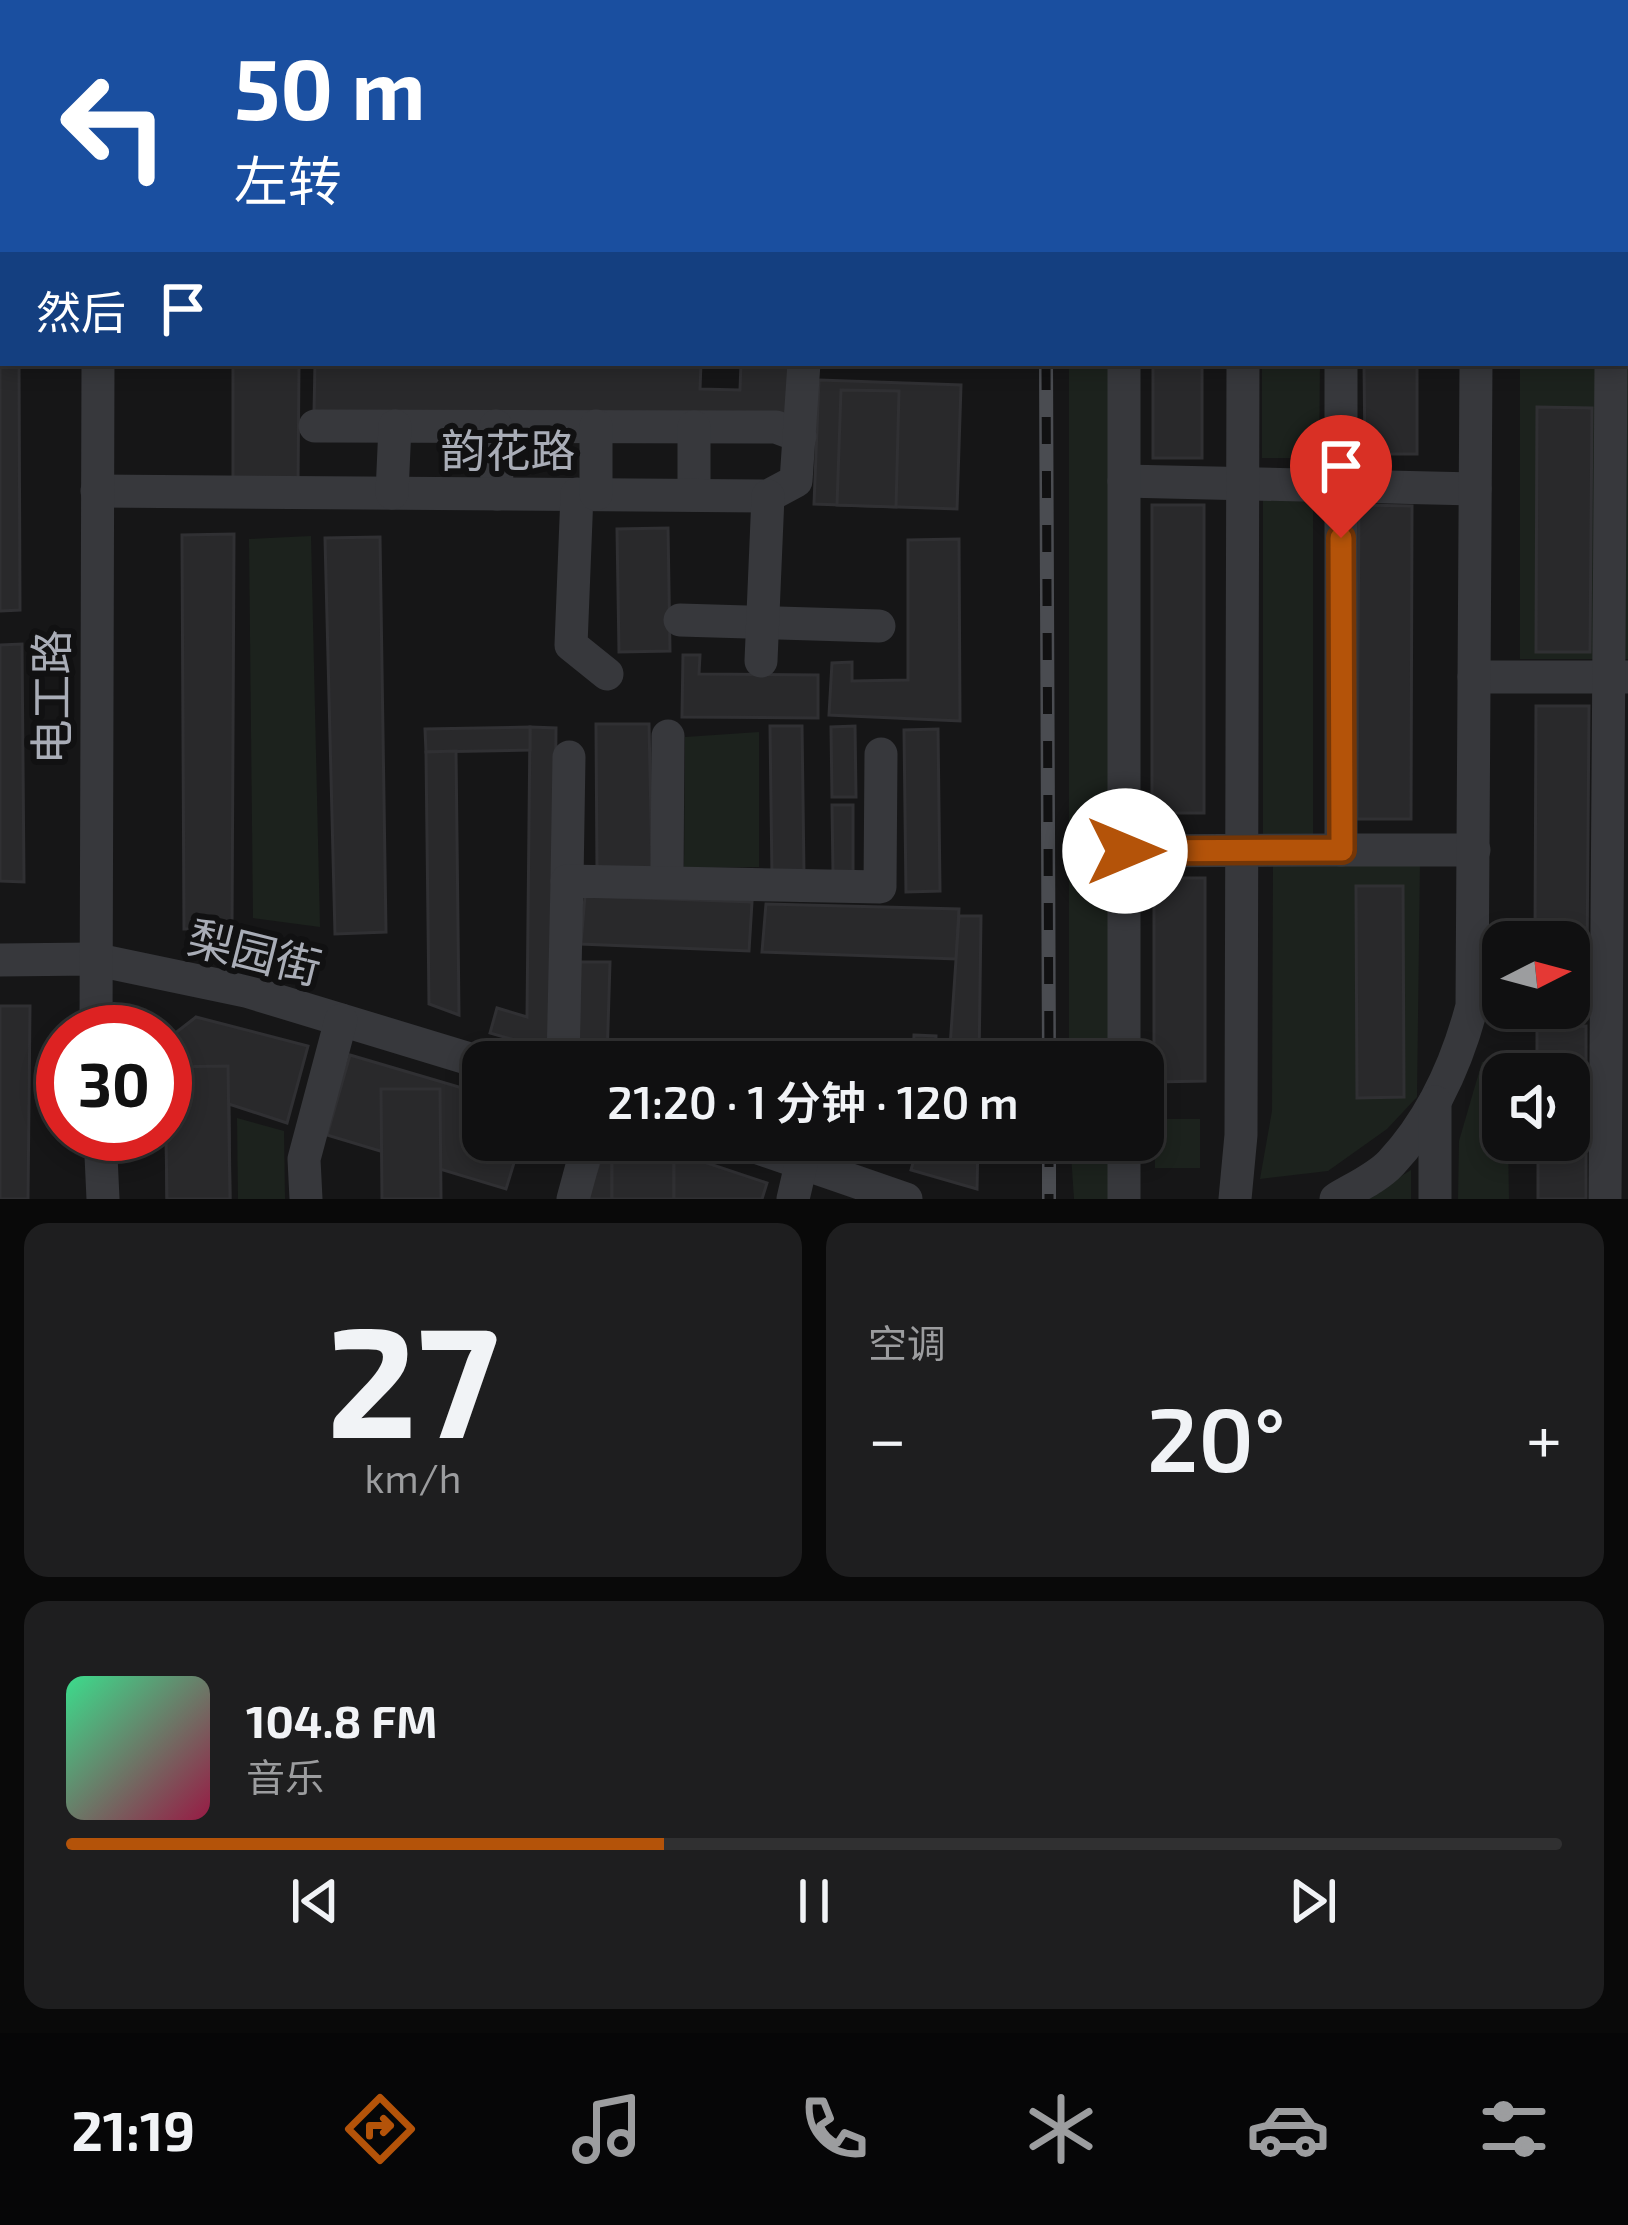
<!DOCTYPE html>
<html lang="zh">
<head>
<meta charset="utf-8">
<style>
  :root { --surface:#101011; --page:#1e1e1f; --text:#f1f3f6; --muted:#9c9d9f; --line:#303031; --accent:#b45309 }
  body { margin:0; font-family:"Exo 2","Noto Sans SC",sans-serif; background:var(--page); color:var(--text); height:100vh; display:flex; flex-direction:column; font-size:45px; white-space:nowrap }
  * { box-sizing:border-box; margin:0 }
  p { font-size:39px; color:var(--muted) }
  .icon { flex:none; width:66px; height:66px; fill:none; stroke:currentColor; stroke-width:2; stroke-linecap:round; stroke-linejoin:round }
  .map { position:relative; height:1199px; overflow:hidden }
  .drawer { display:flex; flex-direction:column; gap:24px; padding:24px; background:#090909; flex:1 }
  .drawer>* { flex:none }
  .top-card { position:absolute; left:0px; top:0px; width:1629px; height:366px; box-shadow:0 6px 18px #0003,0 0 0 3px var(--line); background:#1a4fa0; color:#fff; overflow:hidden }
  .needle { width:78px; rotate:84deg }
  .buttons { position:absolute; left:1482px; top:921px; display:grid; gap:24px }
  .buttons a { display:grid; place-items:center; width:108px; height:108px; border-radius:24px; background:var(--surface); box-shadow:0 6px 18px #0003,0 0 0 3px var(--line); font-size:60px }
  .speed { position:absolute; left:36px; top:1005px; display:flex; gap:24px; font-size:60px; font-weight:700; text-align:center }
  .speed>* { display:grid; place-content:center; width:156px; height:156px; border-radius:50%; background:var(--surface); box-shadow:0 6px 18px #0003,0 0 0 3px var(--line); line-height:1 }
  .speed .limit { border:18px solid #d22; background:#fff; color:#111 }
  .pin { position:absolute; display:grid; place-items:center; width:102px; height:102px; color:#fff; margin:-123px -51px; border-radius:50% 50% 50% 0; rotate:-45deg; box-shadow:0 0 12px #0007 }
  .pin .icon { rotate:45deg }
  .me { position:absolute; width:132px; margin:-66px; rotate:90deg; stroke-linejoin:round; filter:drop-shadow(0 0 9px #0008) }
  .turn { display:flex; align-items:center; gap:42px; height:252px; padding:0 36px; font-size:54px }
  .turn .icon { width:156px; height:156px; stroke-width:2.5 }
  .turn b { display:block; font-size:84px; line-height:102px }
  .then { display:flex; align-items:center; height:114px; padding:0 36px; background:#0003; gap:24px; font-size:45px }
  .big { font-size:90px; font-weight:600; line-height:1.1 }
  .drawer .widget { flex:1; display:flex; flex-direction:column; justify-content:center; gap:18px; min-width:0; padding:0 42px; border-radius:24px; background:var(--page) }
  .drawer .dial { align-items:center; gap:0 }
  .dial b { font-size:156px; line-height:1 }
  .song { display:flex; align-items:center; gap:36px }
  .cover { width:144px; height:144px; border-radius:18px; background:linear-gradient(135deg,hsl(150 70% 55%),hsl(340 70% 35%)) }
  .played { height:12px; border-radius:6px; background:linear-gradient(90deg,var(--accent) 40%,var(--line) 40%) }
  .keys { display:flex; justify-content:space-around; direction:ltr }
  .heat { display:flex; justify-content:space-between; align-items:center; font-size:66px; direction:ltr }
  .drawer .tiles { flex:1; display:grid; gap:24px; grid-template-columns:1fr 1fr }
  .widget:last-child { grid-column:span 2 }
  .trip { position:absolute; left:462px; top:1041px; width:702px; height:120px; border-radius:24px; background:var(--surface); box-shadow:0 6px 18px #0003,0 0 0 3px var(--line); font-weight:600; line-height:120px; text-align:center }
  .dock { display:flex; height:192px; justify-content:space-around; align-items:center; background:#060607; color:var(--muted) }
  .dock .icon { width:84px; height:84px }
  .dock .on { color:var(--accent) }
  .dock b { font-size:54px; color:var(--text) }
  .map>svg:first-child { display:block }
  .built { fill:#222224 }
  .green { fill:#1c221d }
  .building { fill:#29292b; stroke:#303033; stroke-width:3 }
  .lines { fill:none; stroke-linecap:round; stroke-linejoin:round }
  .minor { stroke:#37383c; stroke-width:33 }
  .rail-casing { stroke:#4a4c51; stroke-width:14 }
  .rail { stroke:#111112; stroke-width:9; stroke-dasharray:27; stroke-linecap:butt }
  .route-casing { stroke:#753606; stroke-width:30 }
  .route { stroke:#b45309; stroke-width:21 }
  .labels { text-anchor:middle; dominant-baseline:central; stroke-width:12; stroke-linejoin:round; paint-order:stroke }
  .street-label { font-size:45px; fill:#a9adb7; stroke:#111112 }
</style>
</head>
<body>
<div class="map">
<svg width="1628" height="1199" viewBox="0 0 1628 1199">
  <rect width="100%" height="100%" fill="#161617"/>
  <path class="built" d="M476,0H823L476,3Z"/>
  <g class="green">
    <path d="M1628,0V289L1626,3Z"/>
    <path d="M1628,312V659H1520V363H1626Z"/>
    <rect x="1069" y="363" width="39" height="699"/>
    <path d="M1262,363H1320L1319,458H1262Z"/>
    <rect x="1263" y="481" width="50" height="353"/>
    <path d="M311,536L320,927L253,918L249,539Z"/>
    <path d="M759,732V867L684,868L685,737Z"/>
    <path d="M1273,860H1420L1417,1097L1387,1129L1328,1171L1260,1179L1272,1111Z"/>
    <path d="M1508,1059V1074H1503V1140H1508L1509,1199H1458L1459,1141L1482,1062Z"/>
    <path d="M237,1118L284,1131L285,1199H238Z"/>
    <rect x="1155" y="1119" width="45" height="49"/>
    <path d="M1070,1140H1108V1199H1074Z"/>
    <path d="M1411,1170V1199H1365Z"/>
  </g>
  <g class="building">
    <path d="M0,0H20L3,3L0,263Z"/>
    <rect x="219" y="0" width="56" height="3"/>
    <path d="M504,0H556L504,3Z"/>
    <rect x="1154" y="0" width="51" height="3"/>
    <rect x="1362" y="0" width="57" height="3"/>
    <rect x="1540" y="0" width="55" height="3"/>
    <path d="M0,320L3,363H19L20,610L0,611Z"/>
    <path d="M233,363H299L298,484L233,485Z"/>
    <path d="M315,363H701L700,389L740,390L741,363H792L790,423L314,413Z"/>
    <rect x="1153" y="363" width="49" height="95"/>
    <path d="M1364,363H1417V454H1365Z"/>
    <path d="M819,380L961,385L957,509L814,504Z"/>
    <path d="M841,390L899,391L896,507L837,505Z"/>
    <path d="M1537,407L1592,408L1590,652H1536Z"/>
    <rect x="1152" y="505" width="52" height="308"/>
    <path d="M1359,505L1412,506L1411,819H1357Z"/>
    <path d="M668,528L670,651L619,652L617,529Z"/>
    <path d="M234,534L232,928L184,929L182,535Z"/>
    <path d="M380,537L386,932L335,934L325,538Z"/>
    <path d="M959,539L960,721L829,715L832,663L852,662V681L908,680V540Z"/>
    <path d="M22,644L24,882L0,881V645Z"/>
    <path d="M683,655H700L699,674L818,675V718L682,717Z"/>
    <path d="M1536,706H1589L1587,964H1569V942H1535Z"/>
    <path d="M596,724H649L652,868L597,869Z"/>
    <path d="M770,726H802L804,875L772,876Z"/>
    <path d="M855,726L856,797H832L831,727Z"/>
    <path d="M530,727L556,728L553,1051L490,1033L497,1008L527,1017Z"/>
    <path d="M530,727V750L426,752L425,729Z"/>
    <path d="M938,729L940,891L906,892L904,730Z"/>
    <path d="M456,751L459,1015L429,1004L426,752Z"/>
    <path d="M832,805H853V872H833Z"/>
    <path d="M1154,878H1205V1081L1154,1082Z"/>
    <path d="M1356,886H1403L1404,1097L1357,1098Z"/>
    <path d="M585,896L752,902L749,951L581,944Z"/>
    <path d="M766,904L959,909L956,959L762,952Z"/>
    <path d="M959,916H981L979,1062H949Z"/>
    <path d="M580,962H610L607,1059L578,1058Z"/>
    <path d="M0,1006H30L28,1199H0Z"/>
    <path d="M196,1017L308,1046L287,1123L229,1104L230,1199H167L165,1041Z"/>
    <path d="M1586,1026V1199H1538V1140H1569V1074H1537V1027Z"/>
    <path d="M914,1035L936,1036L935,1062H913Z"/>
    <path d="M615,1046L670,1062H613Z"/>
    <path d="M350,1055L483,1094V1140H521L506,1189L327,1135Z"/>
    <path d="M228,1066L230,1199H167L165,1067Z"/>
    <path d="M381,1089H440L441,1199H382Z"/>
    <path d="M607,1140H637L674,1152L612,1151V1199H587Z"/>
    <path d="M829,1140H868L865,1152Z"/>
    <path d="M947,1140H978L977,1189L911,1170L918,1145L947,1152Z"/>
    <path d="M612,1151L674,1152V1199H612Z"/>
    <path d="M674,1152L767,1183L762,1199H674Z"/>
  </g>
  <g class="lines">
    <g class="minor">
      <path d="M110,3V0"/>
      <path d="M1124,3V0"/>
      <path d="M1245,3V0"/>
      <path d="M1344,3V0"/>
      <path d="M1478,3V0"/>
      <path d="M1614,3V0"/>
      <path d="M0,301H3"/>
      <path d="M1626,302H1628"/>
      <path d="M1341,363V850H1474"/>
      <path d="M315,426L776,427L800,436"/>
      <path d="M496,426L497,494"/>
      <path d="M694,427V495"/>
      <path d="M1124,481L1475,489"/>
      <path d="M97,491L768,496L796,481L804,363"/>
      <path d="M392,493L395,426"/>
      <path d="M577,494L571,645L607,674"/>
      <path d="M596,494V426"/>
      <path d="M680,620L879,626"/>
      <path d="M761,661L768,496"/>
      <path d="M1474,677H1628"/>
      <path d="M1125,851L1341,850"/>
      <path d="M567,881L569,757"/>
      <path d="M667,882L668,736"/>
      <path d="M0,960L93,959L246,991L483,1063"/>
      <path d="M96,1032L98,363"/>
      <path d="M563,1062L567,881L880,887L881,754"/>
      <path d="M1124,1062V363"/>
      <path d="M100,1134L103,1199"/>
      <path d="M735,1140L906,1199"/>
      <path d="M1124,1140V1199"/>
      <path d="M306,1199L304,1159L341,1020"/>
      <path d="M573,1199L589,1140"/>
      <path d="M793,1199L802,1160"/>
      <path d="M1235,1199L1241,1135L1243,363"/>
      <path d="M1336,1199C1354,1188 1377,1178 1391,1163C1432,1119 1457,1063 1472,1006L1476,363"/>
      <path d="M1435,1199V1102"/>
      <path d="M1605,1199L1611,363"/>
    </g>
    <defs>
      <g id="rail">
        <path d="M1045,0V3"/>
        <path d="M1046,363L1049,1062"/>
        <path d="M1049,1140V1199"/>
      </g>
    </defs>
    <use href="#rail" class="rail-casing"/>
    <use href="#rail" class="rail"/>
  </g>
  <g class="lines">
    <defs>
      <path id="route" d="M1125,851L1342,850L1341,538"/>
    </defs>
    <use href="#route" class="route-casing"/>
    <use href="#route" class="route"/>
  </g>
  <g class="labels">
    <g class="street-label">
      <text x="508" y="449">韵花路</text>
      <text transform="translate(50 697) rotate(-90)">电工路</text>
      <text transform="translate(255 951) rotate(14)">梨园街</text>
    </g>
  </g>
</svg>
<div class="buttons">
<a><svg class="needle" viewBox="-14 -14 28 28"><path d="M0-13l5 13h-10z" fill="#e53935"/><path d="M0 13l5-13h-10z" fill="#9c9d9f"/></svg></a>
<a><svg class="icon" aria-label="sound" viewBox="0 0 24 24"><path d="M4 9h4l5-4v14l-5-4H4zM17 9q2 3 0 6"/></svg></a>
</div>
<div class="speed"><div class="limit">30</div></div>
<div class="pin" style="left:1341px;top:538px;background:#d93025"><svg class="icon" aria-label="arrive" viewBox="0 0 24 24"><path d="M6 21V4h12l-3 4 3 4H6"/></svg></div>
<svg class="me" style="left:1125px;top:851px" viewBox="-20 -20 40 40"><circle r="19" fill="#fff"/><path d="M0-13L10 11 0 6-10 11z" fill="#b45309"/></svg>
<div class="trip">21:20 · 1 分钟 · 120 m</div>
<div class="top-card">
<div class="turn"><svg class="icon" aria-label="left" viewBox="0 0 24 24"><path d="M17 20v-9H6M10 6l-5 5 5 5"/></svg><div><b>50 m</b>左转</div></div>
<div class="then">然后<svg class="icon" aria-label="arrive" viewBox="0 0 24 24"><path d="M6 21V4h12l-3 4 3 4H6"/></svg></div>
</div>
</div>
<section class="drawer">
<div class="tiles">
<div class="widget dial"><b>27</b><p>km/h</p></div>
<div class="widget"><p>空调</p>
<div class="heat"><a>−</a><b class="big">20°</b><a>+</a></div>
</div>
<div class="widget">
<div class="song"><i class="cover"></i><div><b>104.8 FM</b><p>音乐</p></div></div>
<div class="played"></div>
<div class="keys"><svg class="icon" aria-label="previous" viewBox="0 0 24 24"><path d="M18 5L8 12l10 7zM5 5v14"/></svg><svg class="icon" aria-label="pause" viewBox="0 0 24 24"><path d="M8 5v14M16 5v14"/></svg><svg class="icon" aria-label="next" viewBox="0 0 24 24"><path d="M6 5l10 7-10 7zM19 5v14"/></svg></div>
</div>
</div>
</section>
<nav class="dock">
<b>21:19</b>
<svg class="icon on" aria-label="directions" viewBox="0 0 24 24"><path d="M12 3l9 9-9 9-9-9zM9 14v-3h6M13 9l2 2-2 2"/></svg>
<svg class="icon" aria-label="music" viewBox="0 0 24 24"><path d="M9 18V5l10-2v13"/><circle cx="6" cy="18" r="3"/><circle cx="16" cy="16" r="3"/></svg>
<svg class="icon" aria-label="phone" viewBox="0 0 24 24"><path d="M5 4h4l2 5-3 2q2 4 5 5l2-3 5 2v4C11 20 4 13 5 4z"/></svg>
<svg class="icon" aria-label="climate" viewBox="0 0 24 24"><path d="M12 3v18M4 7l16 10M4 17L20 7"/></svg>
<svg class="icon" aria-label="car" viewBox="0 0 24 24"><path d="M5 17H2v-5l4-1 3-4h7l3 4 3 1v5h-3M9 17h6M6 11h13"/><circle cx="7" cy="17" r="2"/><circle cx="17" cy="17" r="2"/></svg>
<svg class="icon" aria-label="filters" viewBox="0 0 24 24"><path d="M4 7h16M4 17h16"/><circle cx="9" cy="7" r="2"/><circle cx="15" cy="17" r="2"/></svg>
</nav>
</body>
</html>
